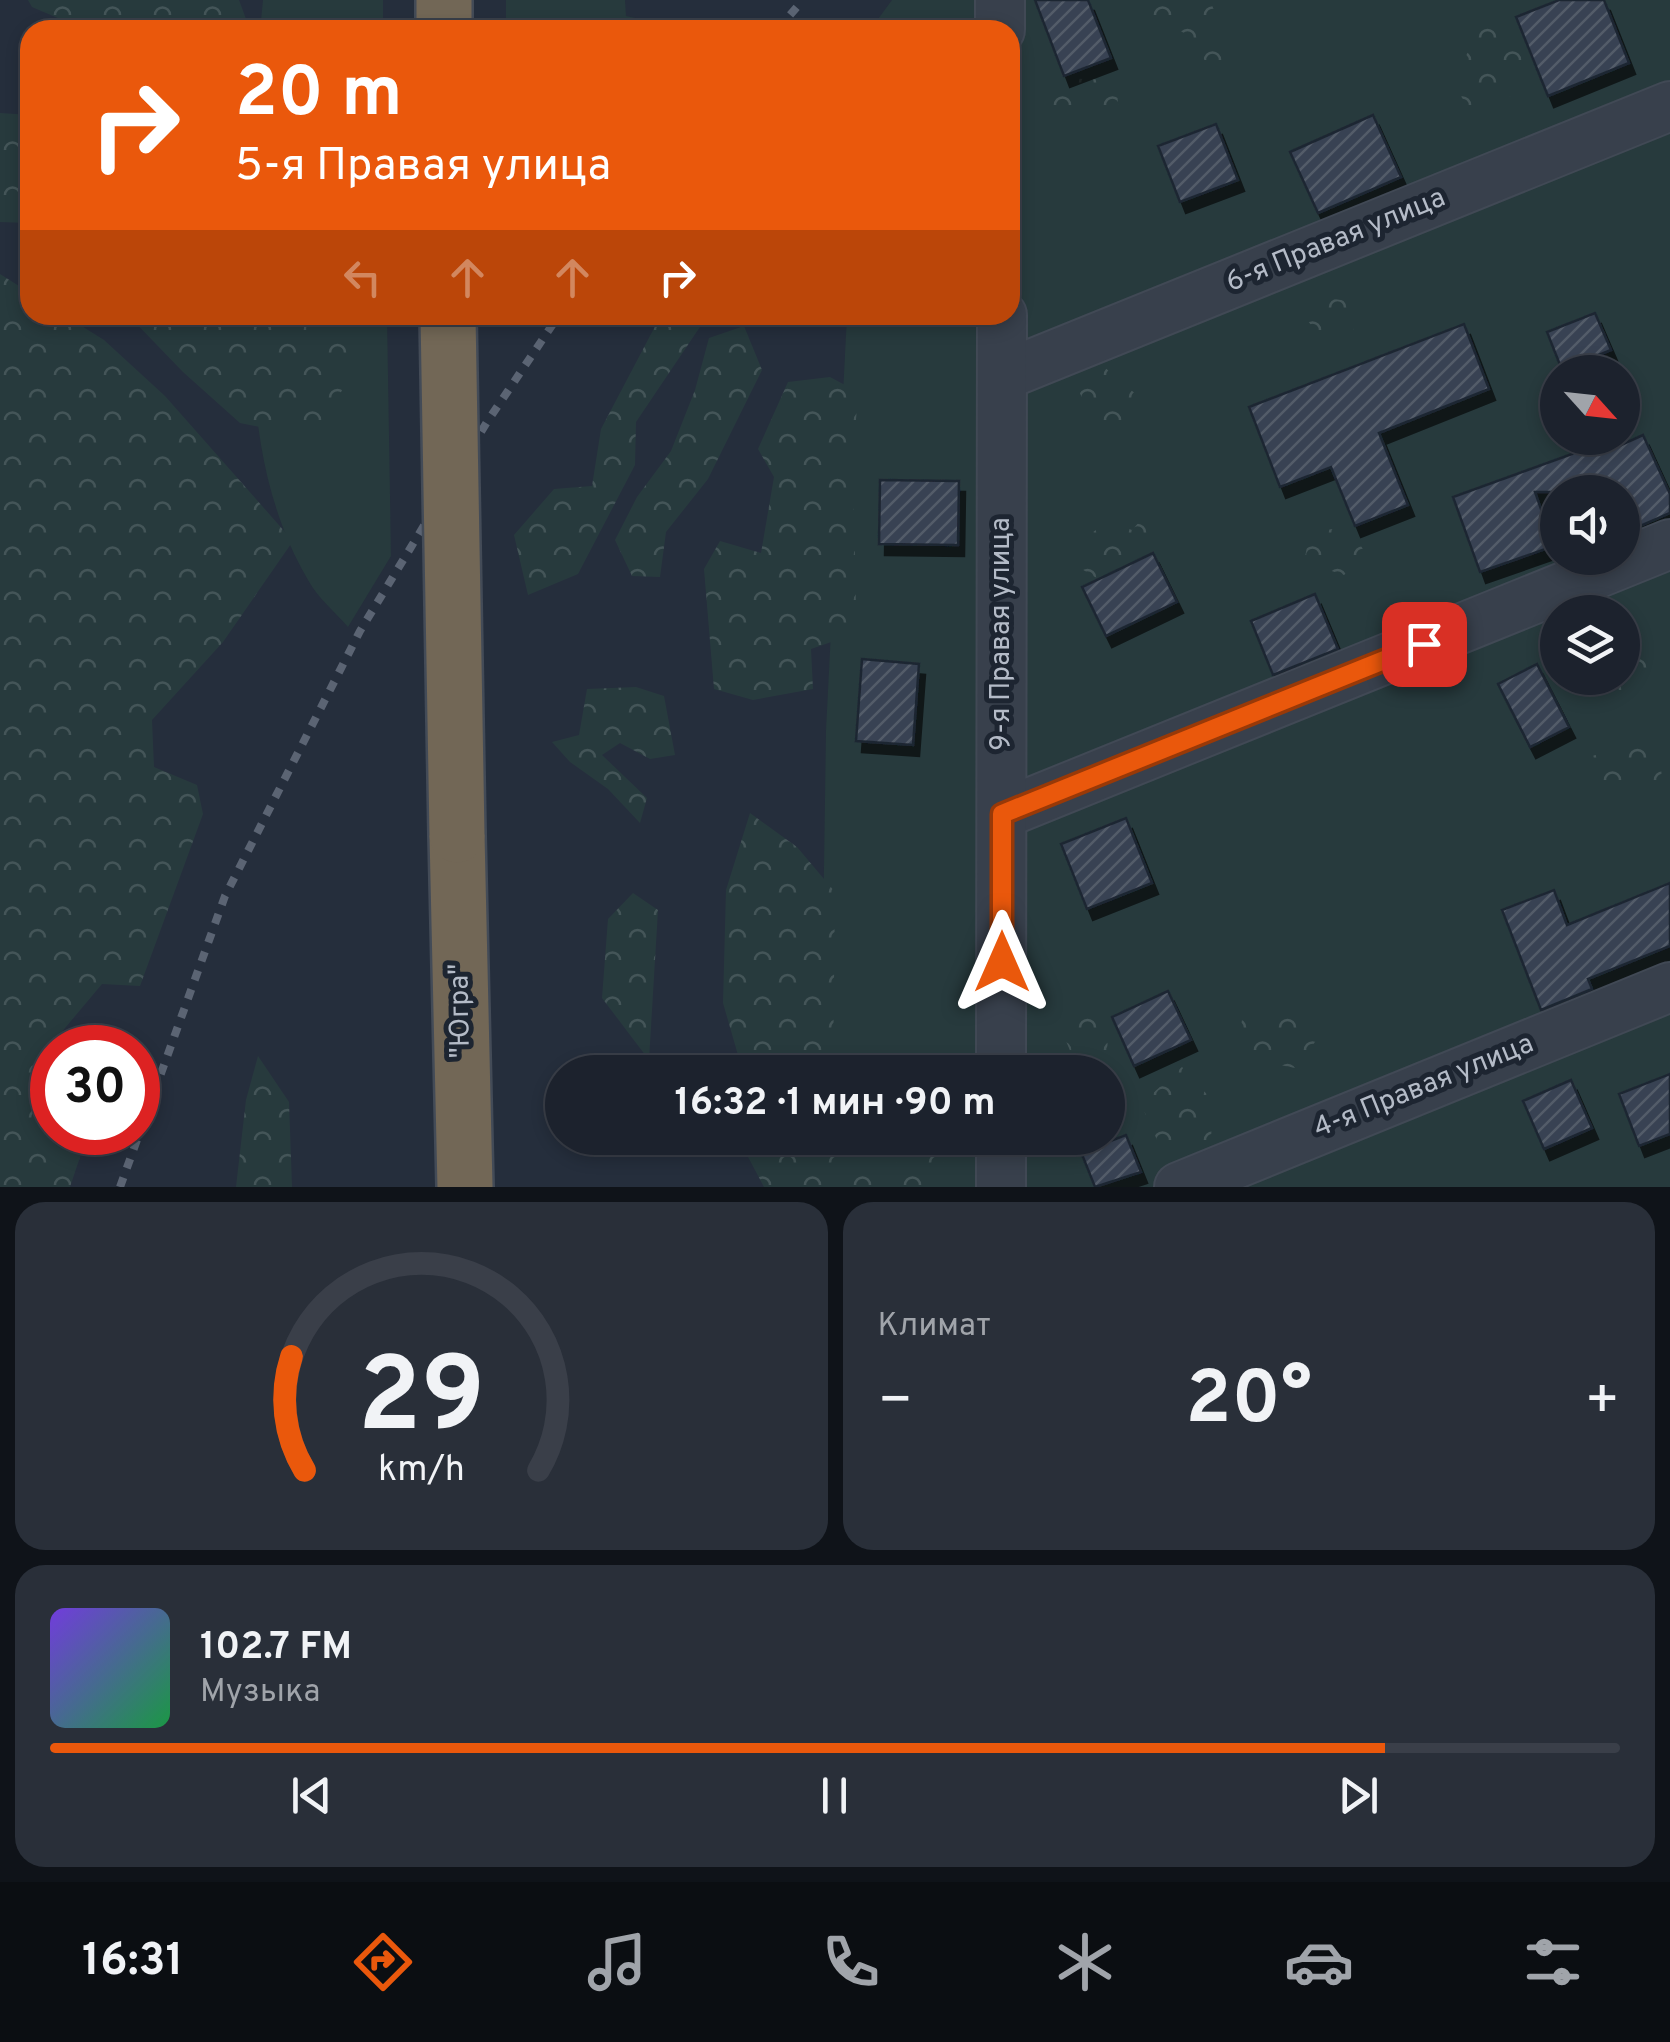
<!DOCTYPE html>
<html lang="ru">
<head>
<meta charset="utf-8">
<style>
  :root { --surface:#1c222d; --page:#292f39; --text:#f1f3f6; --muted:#a0a4aa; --line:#3a3f49; --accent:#ea580c }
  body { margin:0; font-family:Overpass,sans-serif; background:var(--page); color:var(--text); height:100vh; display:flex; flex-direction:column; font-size:38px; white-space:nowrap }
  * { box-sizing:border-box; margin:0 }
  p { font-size:32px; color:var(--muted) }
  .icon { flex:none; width:55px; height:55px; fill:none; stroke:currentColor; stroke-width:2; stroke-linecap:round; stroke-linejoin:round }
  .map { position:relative; height:1187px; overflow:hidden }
  .side { display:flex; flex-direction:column; gap:15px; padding:15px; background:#0f1319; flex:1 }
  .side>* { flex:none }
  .hud { position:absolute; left:20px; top:20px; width:1000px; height:305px; border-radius:30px; box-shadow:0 5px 15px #0003,0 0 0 2px var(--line); background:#ea580c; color:#fff; overflow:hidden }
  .needle { width:65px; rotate:117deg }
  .tools { position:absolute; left:1540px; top:355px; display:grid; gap:20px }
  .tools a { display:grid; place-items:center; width:100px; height:100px; border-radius:50%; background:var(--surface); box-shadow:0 5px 15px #0003,0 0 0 2px var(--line); font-size:50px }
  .speed { position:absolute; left:30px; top:1025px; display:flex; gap:20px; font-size:50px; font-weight:700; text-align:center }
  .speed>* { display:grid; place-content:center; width:130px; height:130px; border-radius:50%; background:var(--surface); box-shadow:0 5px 15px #0003,0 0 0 2px var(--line); line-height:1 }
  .speed .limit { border:15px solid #d22; background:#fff; color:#111 }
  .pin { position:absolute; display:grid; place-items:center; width:85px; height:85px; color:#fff; margin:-42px; border-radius:20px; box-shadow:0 5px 15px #0006 }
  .me { position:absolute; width:110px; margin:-55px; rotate:0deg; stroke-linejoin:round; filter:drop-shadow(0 0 8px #0008) }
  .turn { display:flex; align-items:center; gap:35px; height:210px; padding:0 50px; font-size:45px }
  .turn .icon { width:130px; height:130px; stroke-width:2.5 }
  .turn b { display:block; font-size:70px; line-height:85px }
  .lanes { display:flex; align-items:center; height:95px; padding:0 50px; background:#0003; justify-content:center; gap:50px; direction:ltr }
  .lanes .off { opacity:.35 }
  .big { font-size:75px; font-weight:700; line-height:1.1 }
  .side .widget { flex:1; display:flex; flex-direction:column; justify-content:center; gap:15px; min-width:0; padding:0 35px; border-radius:30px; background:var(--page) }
  .side .dial { align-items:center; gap:0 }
  .dial svg { height:260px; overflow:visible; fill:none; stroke:var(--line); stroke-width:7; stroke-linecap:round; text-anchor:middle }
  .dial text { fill:var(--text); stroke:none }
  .song { display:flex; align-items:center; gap:30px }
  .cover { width:120px; height:120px; border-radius:15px; background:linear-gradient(135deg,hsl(260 70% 55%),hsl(140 70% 35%)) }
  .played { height:10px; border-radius:5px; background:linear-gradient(90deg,var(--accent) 85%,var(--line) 85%) }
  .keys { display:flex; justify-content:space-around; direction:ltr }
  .heat { display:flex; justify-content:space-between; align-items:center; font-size:55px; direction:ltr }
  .side .tiles { flex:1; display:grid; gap:15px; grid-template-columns:1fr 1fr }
  .widget:last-child { grid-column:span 2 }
  .trip { position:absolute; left:545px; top:1055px; width:580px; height:100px; border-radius:50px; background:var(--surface); box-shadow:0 5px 15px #0003,0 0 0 2px var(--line); font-weight:700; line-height:100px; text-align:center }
  .tab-bar { display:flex; height:160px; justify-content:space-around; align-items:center; background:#0b0e12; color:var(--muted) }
  .tab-bar .icon { width:70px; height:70px }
  .tab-bar .selected { color:var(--accent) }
  .tab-bar b { font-size:45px; color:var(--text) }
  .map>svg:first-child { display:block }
  .green { fill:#273a3d; fill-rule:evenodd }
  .forest { fill:url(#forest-crowns) }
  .building { fill:url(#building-hatch); stroke:#1f2733; stroke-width:2.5; filter:url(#shadow) }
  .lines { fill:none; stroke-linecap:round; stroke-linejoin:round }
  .minor-casing { stroke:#414955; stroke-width:52 }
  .highway-casing { stroke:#434b57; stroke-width:60 }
  .minor { stroke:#38404c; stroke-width:48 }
  .highway { stroke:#726756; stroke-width:55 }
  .rail { stroke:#5b6473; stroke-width:8; stroke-dasharray:10 10; stroke-linecap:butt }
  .highway-bridge-casing { stroke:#434b57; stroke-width:60; stroke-linecap:butt }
  .highway-bridge { stroke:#726756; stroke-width:55 }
  .route-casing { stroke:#983908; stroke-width:25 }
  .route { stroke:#ea580c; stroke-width:18 }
  .labels { text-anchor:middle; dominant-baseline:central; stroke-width:10; stroke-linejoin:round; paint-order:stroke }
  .street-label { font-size:28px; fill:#b4bbc7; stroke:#1d2531 }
</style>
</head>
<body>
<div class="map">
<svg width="1670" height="1187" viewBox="0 0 1670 1187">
  <defs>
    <pattern id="forest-crowns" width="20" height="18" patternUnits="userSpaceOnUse" patternTransform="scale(2.5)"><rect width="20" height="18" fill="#273a3d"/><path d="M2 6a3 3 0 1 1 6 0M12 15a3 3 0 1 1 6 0" fill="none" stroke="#445558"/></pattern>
    <pattern id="building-hatch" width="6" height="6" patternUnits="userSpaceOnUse" patternTransform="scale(2.5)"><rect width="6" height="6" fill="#374252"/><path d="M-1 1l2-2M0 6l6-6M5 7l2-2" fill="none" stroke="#525b69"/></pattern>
    <filter id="shadow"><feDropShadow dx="6" dy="11" stdDeviation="0" flood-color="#0009"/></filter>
  </defs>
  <rect width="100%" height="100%" fill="#252e3c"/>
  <g class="green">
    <path d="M263,0H383V30H260Z"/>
    <path d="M506,0H625L626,16L673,26L675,30H506Z"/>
    <path d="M892,0H1670V1187H819L820,1138H1108V1072H821L826,730L847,315H1010V30H870ZM1558,372H1622V438H1558ZM1558,492H1622V558H1558ZM1558,612H1622V678H1558Z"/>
    <path d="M253,315H387L391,556L348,627C335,612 317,597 308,580C261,500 251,405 253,315Z"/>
  </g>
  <g class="forest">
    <path d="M28,0H239L250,30H86L32,7Z"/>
    <path d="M1162,0H1210L1236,67L1219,79L1184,33L1150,13Z"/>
    <path d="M1481,19L1513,24L1529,89L1471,111L1454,86Z"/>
    <path d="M1055,78L1116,80L1119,115L1066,117L1045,98Z"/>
    <path d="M0,113L30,115V223L0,222Z"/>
    <path d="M0,274L30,293V315H64L104,340L165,396L293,541L223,642L152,720L154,767L197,785L203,814L140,986L102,984L39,1059L48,1082H52V1132L88,1133L70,1187H0Z"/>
    <path d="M1319,297L1348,301L1354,332L1326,345L1308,321Z"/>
    <path d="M128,315H305L307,333L324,347L361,332L344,386L328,419L299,435L240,423L183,372Z"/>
    <path d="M661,315H708L636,422L635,465L578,574L528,595L514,535L554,489L592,486L601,429Z"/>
    <path d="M744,326L762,370L708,479L666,532L660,577L632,576L615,540L637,497L671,451L695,390L709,338Z"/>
    <path d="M1096,360L1138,396L1140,421L1103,441L1072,377Z"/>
    <path d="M830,377L858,392L853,462L856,609L840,639L811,649L813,689L753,700L714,689L704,569L720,541L761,553L774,477L758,449L788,382Z"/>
    <path d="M1151,509L1158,530L1135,568L1100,580L1075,565L1088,535L1109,522L1132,530Z"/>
    <path d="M1333,529L1358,541L1367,556L1344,575L1304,562L1310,532Z"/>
    <path d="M1639,641L1658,665L1623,693L1603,678H1622L1623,646Z"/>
    <path d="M636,687L664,696L675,755L650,759L620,743L602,755L647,798L640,823L608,789L570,762L552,742L579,735L587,689Z"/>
    <path d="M1643,742L1661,762L1662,789L1597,784L1592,756Z"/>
    <path d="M750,813L797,847L835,892L833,1072H738V1055L723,1003L726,890Z"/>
    <path d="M633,893L658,910L649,1060L602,998L608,919Z"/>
    <path d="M1083,1008L1108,1031L1107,1056L1079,1072L1066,1041Z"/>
    <path d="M1291,1011L1318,1038L1295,1068L1236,1056L1243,1014Z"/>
    <path d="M258,1056L289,1102L292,1187H236L246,1100Z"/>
    <path d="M1182,1067L1213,1101L1211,1139L1161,1149L1141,1104Z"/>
    <path d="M738,1138H827L838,1164L893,1166L923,1139L952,1173L940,1187H890L887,1184L882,1187H764Z"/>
  </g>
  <g class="building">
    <path d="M1035,0H1088L1111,58L1064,76Z"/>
    <path d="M1559,0H1604L1629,63L1548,96L1516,17Z"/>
    <path d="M1373,115L1401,177L1318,213L1290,152Z"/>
    <path d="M1216,124L1238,180L1180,202L1158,146Z"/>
    <path d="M1595,313L1611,350L1562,370L1547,332Z"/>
    <path d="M1464,324L1489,389L1379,433L1408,505L1355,526L1331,467L1280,487L1249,407Z"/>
    <path d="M1643,435L1670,494V513L1622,534V492H1535L1554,546L1480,572L1453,497L1572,454L1565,438H1605L1610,450Z"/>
    <path d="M880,480L959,481L958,545L879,544Z"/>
    <path d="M1153,553L1177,602L1106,636L1082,587Z"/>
    <path d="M1315,594L1338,649L1273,675L1251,621Z"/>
    <path d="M862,659L919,664L913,745L856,741Z"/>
    <path d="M1537,664L1569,727L1530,747L1498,684Z"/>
    <path d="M1126,818L1152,883L1087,909L1061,844Z"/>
    <path d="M1670,883V946L1588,979L1592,989L1541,1010L1502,910L1554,890L1567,925Z"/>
    <path d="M1168,991L1191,1040L1134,1066L1112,1017Z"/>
    <path d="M1670,1074V1134L1639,1146L1619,1094Z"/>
    <path d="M1571,1080L1592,1128L1544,1149L1523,1101Z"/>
    <path d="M1126,1135L1141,1172L1095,1187L1081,1152Z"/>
  </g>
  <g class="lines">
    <defs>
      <g id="minor">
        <path d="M1000,30V0"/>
        <path d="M1002,376L1670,106"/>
        <path d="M1002,814L1670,544"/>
        <path d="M1001,1072L1002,315"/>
        <path d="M1001,1187V1138"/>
        <path d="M1179,1187L1670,987"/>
      </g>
      <g id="highway">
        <path d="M444,0V30"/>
        <path d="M457,835L465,1187"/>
      </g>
    </defs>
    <use href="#minor" class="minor-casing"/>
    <use href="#highway" class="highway-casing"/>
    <use href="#minor" class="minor"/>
    <use href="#highway" class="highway"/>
    <g class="rail">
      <path d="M777,30L803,0"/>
      <path d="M120,1187L225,896L360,631L487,422L559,315"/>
    </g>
    <defs>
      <path id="highway-bridge" d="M448,315L457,835"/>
    </defs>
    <use href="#highway-bridge" class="highway-bridge-casing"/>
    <use href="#highway-bridge" class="highway-bridge"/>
  </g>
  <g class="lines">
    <defs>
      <path id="route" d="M1002,962V814L1424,644"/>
    </defs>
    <use href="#route" class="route-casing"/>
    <use href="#route" class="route"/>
  </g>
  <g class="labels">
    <g class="street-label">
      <text transform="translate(1336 241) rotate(-22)">6-я Правая улица</text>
      <text transform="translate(1002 634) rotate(-90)">9-я Правая улица</text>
      <text transform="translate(461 1011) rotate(-91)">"Югра"</text>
      <text transform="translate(1424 1087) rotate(-22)">4-я Правая улица</text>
    </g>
  </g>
</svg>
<div class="tools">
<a><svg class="needle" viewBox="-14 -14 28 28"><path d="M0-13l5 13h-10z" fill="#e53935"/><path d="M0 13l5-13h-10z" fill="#a0a4aa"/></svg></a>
<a><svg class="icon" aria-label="sound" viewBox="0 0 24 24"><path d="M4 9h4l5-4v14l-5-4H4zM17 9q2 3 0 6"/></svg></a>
<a><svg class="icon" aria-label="layers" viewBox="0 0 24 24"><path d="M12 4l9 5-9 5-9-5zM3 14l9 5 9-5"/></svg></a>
</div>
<div class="speed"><div class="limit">30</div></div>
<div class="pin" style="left:1424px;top:644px;background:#d93025"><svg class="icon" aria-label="arrive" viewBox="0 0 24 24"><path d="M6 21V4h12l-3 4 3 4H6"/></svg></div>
<svg class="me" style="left:1002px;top:962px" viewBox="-20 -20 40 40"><path d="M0-17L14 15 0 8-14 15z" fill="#ea580c" stroke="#fff" stroke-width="4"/></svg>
<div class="trip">16:32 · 1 мин · 90 m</div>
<div class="hud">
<div class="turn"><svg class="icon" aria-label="right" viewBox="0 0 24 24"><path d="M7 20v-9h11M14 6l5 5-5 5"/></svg><div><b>20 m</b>5-я Правая улица</div></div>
<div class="lanes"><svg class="icon off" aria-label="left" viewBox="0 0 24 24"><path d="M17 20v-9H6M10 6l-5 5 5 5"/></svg><svg class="icon off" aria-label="ahead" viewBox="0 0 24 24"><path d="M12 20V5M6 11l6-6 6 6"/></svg><svg class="icon off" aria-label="ahead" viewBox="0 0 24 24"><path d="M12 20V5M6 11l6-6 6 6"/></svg><svg class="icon" aria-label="right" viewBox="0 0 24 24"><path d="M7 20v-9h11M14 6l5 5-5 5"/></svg></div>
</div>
</div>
<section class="side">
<div class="tiles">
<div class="widget dial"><svg viewBox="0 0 100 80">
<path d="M14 69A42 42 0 1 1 86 69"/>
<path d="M14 69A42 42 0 0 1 10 34" stroke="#ea580c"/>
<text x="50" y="56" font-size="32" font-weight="700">29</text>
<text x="50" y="72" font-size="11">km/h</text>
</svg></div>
<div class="widget"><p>Климат</p>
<div class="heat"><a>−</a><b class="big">20°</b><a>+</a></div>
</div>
<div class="widget">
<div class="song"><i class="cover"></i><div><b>102.7 FM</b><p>Музыка</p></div></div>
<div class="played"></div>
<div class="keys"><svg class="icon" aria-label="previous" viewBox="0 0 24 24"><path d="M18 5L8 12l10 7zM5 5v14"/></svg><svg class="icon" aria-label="pause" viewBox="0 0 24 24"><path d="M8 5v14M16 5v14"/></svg><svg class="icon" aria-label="next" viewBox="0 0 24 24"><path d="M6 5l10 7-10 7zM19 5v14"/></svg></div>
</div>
</div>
</section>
<nav class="tab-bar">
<b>16:31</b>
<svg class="icon selected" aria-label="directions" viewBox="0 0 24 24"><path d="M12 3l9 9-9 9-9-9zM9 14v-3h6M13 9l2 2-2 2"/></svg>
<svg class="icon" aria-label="music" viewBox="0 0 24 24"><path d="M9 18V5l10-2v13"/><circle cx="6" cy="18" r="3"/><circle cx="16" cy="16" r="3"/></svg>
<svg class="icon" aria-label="phone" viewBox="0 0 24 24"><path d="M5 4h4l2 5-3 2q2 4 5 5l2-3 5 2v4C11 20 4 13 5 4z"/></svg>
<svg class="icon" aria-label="climate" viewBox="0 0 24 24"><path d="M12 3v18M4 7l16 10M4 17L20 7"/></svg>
<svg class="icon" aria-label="car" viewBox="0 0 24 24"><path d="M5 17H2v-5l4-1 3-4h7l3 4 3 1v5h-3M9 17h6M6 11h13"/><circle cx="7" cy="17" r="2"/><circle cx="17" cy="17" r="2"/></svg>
<svg class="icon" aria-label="filters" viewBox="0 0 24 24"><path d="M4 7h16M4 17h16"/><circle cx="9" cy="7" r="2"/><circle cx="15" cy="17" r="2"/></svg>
</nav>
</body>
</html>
